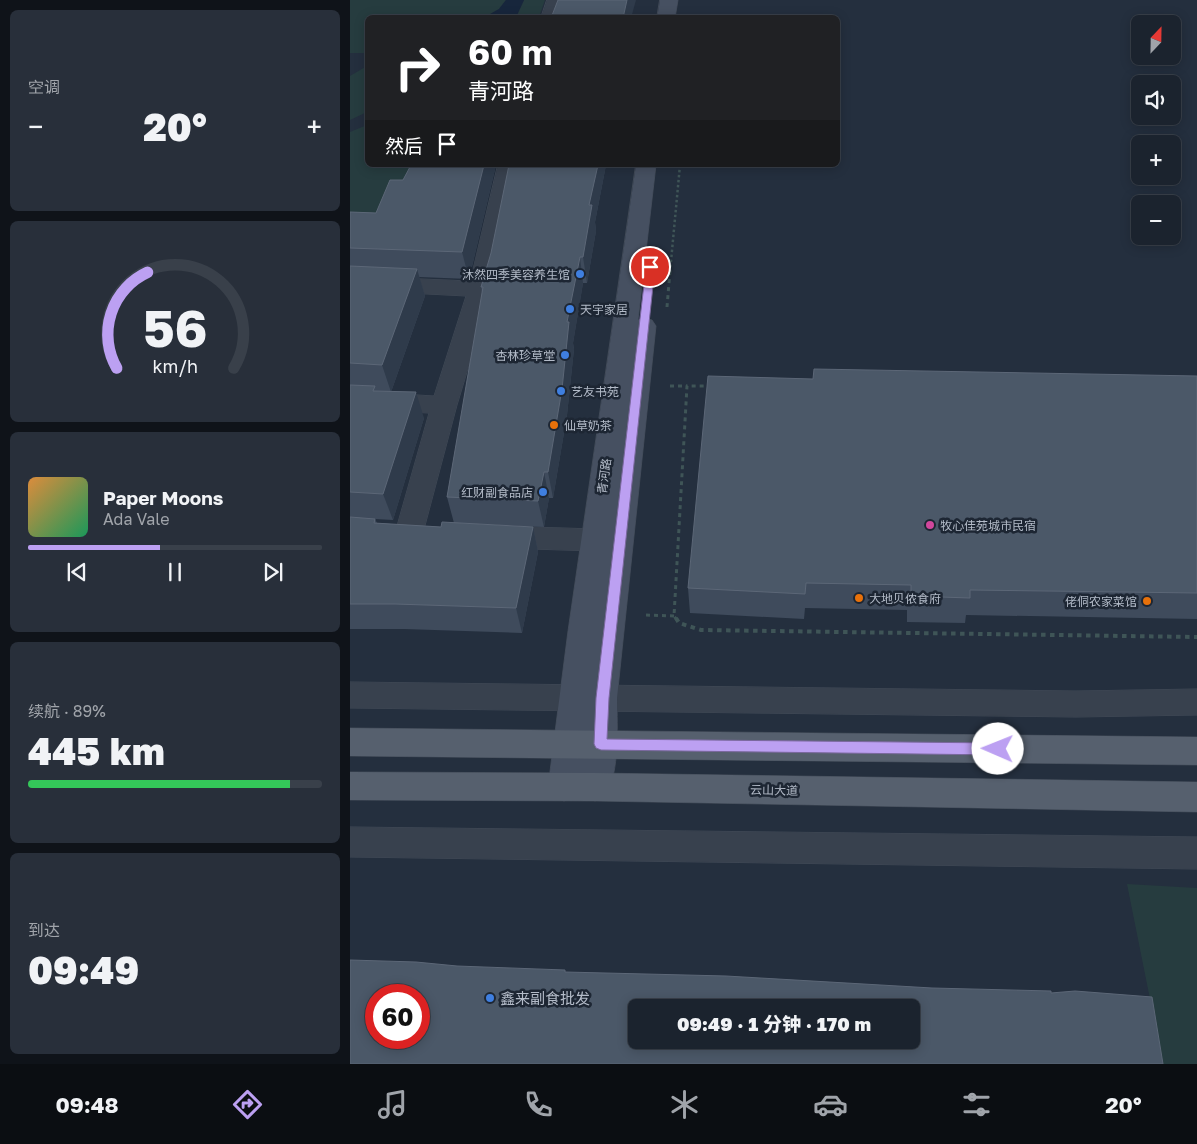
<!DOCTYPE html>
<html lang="zh">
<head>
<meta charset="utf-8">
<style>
  :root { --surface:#1b232e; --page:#282f3a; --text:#f1f3f6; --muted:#a0a4aa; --line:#39404a; --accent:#bca0f2 }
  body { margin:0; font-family:"Golos Text","Noto Sans SC",sans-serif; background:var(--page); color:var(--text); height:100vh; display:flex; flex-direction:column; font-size:19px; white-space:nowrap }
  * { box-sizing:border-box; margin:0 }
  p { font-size:16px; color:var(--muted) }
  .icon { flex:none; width:28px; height:28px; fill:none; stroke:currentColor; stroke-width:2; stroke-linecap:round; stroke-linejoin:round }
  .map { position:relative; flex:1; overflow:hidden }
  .panel { display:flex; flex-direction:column; gap:10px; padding:10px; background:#0f1319; width:350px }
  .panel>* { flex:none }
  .guide { position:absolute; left:15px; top:15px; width:475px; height:152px; border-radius:8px; box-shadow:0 2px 12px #0003,0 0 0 1px var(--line); background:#202124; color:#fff; overflow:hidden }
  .needle { width:32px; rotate:22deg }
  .fabs { position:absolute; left:781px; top:15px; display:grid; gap:10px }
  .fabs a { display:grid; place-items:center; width:50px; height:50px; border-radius:8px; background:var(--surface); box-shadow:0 2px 12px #0003,0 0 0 1px var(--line); font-size:25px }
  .speed { position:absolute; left:15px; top:984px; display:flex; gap:10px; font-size:25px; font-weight:700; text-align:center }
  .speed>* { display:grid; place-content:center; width:65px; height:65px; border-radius:50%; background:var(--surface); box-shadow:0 2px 12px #0003,0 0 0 1px var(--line); line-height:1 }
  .speed .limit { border:8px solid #d22; background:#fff; color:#111 }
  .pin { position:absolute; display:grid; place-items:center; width:42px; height:42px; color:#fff; margin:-21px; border:2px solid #fff; border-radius:50%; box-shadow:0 1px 5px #0007 }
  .me { position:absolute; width:55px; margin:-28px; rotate:271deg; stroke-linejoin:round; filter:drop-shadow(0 0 4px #0008) }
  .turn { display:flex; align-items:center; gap:18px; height:105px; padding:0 20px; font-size:22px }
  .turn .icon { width:65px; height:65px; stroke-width:2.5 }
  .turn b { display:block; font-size:35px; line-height:42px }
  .then { display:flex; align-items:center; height:48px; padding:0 20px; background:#0003; gap:10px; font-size:19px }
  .big { font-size:38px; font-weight:800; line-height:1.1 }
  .panel .widget { flex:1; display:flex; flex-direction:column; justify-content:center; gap:8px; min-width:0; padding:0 18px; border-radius:8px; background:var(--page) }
  .panel .dial { align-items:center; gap:0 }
  .dial svg { height:130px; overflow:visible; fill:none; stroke:var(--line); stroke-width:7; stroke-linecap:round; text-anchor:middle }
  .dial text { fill:var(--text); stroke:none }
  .song { display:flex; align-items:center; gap:15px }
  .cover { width:60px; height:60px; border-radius:8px; background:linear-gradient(135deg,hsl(30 70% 55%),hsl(150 70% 35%)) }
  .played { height:5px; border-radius:2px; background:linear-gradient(90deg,var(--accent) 45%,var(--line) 45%) }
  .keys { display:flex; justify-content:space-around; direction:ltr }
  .heat { display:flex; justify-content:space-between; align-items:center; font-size:28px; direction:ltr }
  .charge { height:8px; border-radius:4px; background:linear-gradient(90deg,#34c759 89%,var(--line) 0) }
  .trip { position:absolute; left:278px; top:999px; width:292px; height:50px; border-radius:8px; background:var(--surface); box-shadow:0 2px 12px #0003,0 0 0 1px var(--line); font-weight:800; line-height:50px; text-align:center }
  .tabs { display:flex; height:80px; justify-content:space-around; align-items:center; background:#0b0e12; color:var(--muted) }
  .tabs .icon { width:35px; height:35px }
  .tabs .current { color:var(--accent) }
  .tabs b { font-size:22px; color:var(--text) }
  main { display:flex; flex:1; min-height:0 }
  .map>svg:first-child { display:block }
  .green { fill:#263c3f }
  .water { fill:#17263c }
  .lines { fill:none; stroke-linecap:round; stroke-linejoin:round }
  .street-casing { stroke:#414a57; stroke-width:1 }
  .secondary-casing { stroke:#414a57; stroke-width:1 }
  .primary-casing { stroke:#414a57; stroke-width:1 }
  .path-far2 { stroke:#3f5557; stroke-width:2.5; stroke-dasharray:2.5 2.5; stroke-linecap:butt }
  .path-far1 { stroke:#3f5557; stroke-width:3; stroke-dasharray:4 4; stroke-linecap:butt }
  .path { stroke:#3f5557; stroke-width:4; stroke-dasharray:4.5 4.5; stroke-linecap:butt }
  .street { fill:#38414e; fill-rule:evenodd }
  .secondary { fill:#465061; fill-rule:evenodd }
  .primary { fill:#56606e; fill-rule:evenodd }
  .wall { fill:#3f4b5c }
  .shaded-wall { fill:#2f3b4b }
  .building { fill:#4b5868; stroke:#5c6777; fill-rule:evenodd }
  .route { fill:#bca0f2; stroke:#7a689d }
  .shop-dot { fill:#3f7fe0; stroke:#1d2633; stroke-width:2 }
  .food-dot { fill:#e8710a; stroke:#1d2633; stroke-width:2 }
  .hotel-dot { fill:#d1479c; stroke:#1d2633; stroke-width:2 }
  .labels { text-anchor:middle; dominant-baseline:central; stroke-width:5; stroke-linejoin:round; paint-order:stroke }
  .poi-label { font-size:12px; fill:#b4bcc9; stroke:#1d2633; text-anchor:start }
  .street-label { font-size:12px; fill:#b4bcc9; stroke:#1d2633 }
  .near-poi-label { font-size:15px; fill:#b4bcc9; stroke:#1d2633; text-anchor:start }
</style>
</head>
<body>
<main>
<section class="panel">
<div class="widget"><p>空调</p>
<div class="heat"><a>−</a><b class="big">20°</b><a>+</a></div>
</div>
<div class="widget dial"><svg viewBox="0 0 100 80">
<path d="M14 69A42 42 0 1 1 86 69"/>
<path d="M14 69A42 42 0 0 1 33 10" stroke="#bca0f2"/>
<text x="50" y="56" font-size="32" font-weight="700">56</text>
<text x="50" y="72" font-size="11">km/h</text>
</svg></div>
<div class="widget">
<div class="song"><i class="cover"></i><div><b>Paper Moons</b><p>Ada Vale</p></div></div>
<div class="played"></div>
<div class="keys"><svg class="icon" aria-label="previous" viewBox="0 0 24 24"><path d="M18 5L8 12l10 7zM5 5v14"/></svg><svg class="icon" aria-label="pause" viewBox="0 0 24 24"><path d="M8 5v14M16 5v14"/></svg><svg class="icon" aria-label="next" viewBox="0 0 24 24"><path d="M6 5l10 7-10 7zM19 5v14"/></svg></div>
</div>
<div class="widget"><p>续航 · 89%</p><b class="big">445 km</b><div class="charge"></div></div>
<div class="widget"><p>到达</p><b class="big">09:49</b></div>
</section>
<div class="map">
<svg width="847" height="1064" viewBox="0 0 847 1064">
  <rect width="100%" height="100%" fill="#242f3e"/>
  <g class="green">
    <path d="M0,0H156L149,9L135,17L18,18L17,53H0Z"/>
    <path d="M174,0H195L189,17L166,18Z"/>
    <path d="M17,66V112L0,120V76Z"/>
    <path d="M17,125L18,165H64L33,237L0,236V132Z"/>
    <path d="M777,884L847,888V1064H813Z"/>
  </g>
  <path class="water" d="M156,0H174L166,17H135L149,9Z"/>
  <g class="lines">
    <defs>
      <g id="street">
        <path d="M197,0H215L209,18H191Z"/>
        <path d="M148,165H168L142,289L107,405L73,533L69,540L59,544L49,540L45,533L79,413L0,409V391L84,396L116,296L0,290V276L120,281Z"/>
        <path d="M149,526L245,529L255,532L259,540L255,548L245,551L149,548L139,544L135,537L139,530Z"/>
        <path d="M0,682L726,691L847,689V715L726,717L0,708Z"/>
        <path d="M0,827L847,837V869L0,857Z"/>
      </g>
      <g id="secondary">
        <path d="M310,0H328L325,18H307Z"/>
        <path d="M286,165H306L288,320L294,318L302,320L306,326L267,698C267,730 270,768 256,797L245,801L234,797L230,788L225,797L214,801L203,797L198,787L218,631Z"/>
      </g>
      <g id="primary">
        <path d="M0,728L847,737V765L0,756Z"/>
        <path d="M0,772L245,773L847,782V812L245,801L0,800Z"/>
      </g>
    </defs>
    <use href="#street" class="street-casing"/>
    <use href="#secondary" class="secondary-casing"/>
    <use href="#primary" class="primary-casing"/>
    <path class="path-far2" d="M320,272L330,165"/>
    <g class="path-far1">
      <path d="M317,307L320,271"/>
      <path d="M320,386H337"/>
      <path d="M296,615L324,616"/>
      <path d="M327,620L324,616L337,386H359"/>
    </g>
    <path class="path" d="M326,618L329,623L351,630L847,637"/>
    <use href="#street" class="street"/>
    <use href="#secondary" class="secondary"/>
    <use href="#primary" class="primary"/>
  </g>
  <g class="wall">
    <path d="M61,165H146L119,279L69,277L75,296L41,392L26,391L74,418L43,520L25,519L27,523L91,527H183L188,552L172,633L54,629H0V212L26,213L53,180Z"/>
    <path d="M159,165H256L245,222L246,231L237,283H233L223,343L224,349L217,415L203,498H199L194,527L104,523L97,497L132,293L131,287L141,253Z"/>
    <path d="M847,376V619L616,615L615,623L557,622V610L455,608L454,619L340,613L338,588L463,379Z"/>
  </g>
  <g class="shaded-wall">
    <path d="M277,0H286L281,18H273Z"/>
    <path d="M134,165H146L119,279L112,252Z"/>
    <path d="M248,165H256L245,222L246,231L237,283L233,257L239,205Z"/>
    <path d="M230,257L233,283L223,343L224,349L217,415L203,498L198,472L217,322Z"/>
    <path d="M67,269L75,296L41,392L32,365Z"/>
    <path d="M66,392L74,418L43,520L33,494Z"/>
    <path d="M194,472L199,498L194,527L188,501Z"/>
    <path d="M183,527L188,552L172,633L166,608Z"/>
  </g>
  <g class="building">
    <path d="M208,0H277L273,18H201Z"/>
    <path d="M61,165H134L112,252L0,248V212L26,213L40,180H53Z"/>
    <path d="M159,165H248L239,205H242L233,257H230L217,322H219L212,389L198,472H194L188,501L97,497L133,287H131L141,253Z"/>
    <path d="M0,266L67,269L32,365L0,363Z"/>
    <path d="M464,369L847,376V593L620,590V598L561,596V585L456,583L455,594L338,588L358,376L463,379Z"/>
    <path d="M0,385L25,386L23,391L66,392L33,494L0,492Z"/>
    <path d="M0,517L25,519L24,523L91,527L92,522L183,527L166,608L45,604H0Z"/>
    <path d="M0,960L66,962L107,966L215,970V972L376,976L582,988L701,991V993L725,991L802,997L813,1064H0ZM26,995H69V1038H26ZM286,1008H561V1040H286Z"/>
  </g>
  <path class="route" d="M300,264L305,267L259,698L257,739L648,743L653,745L655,749L653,753L648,755L251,750L246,748L244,744L246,698L296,267Z"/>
  <g class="shop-dot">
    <circle cx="230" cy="274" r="5"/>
    <circle cx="220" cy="309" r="5"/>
    <circle cx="215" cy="355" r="5"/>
    <circle cx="211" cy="391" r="5"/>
    <circle cx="193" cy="492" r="5"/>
    <circle cx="140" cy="998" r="5"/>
  </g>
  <g class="food-dot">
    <circle cx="204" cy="425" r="5"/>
    <circle cx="509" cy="598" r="5"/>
    <circle cx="797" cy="601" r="5"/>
  </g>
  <circle class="hotel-dot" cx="580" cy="525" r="5"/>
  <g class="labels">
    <g class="poi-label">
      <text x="220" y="274" text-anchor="end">沐然四季美容养生馆</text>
      <text x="230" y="309">天宇家居</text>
      <text x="205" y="355" text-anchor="end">杏林珍草堂</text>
      <text x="221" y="391">艺友书苑</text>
      <text x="214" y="425">仙草奶茶</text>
      <text x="183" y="492" text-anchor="end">红财副食品店</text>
      <text x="590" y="525">牧心佳苑城市民宿</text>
      <text x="519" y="598">大地贝侬食府</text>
      <text x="787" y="601" text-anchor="end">佬侗农家菜馆</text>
    </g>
    <g class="street-label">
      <text transform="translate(254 476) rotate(-82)">青河路</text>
      <text transform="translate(424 790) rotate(1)">云山大道</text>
    </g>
    <g class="near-poi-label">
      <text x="150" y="998">鑫来副食批发</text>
    </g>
  </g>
</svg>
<div class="fabs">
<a><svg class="needle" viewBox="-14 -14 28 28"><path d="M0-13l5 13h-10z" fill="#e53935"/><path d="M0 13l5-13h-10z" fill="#a0a4aa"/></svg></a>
<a><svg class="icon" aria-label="sound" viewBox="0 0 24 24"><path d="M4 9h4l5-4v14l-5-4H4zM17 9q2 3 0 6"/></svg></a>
<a>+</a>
<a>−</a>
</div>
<div class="speed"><div class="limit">60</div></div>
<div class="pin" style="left:300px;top:267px;background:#d93025"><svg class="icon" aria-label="arrive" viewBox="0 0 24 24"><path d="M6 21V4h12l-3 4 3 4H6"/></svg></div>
<svg class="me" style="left:648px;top:749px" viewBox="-20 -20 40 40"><circle r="19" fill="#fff"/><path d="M0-13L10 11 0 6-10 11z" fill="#bca0f2"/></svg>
<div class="trip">09:49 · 1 分钟 · 170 m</div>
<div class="guide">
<div class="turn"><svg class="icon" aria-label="right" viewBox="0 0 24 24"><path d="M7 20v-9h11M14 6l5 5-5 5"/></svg><div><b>60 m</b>青河路</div></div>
<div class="then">然后<svg class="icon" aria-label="arrive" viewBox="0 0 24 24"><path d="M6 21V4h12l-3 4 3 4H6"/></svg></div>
</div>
</div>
</main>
<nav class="tabs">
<b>09:48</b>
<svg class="icon current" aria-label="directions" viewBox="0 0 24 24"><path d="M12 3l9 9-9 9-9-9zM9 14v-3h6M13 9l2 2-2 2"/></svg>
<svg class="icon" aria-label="music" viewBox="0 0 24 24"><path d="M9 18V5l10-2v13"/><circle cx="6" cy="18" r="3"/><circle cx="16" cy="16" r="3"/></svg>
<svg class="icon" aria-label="phone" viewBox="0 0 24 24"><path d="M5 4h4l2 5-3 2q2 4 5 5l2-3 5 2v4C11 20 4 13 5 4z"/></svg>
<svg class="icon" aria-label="climate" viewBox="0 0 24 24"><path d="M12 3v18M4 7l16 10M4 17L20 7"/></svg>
<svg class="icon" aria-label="car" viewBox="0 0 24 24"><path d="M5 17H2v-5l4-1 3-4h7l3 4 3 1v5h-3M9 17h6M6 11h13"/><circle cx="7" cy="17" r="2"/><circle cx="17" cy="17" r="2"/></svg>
<svg class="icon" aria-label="filters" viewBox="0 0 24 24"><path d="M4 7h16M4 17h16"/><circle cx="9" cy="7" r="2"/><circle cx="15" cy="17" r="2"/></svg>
<b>20°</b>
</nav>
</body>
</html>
